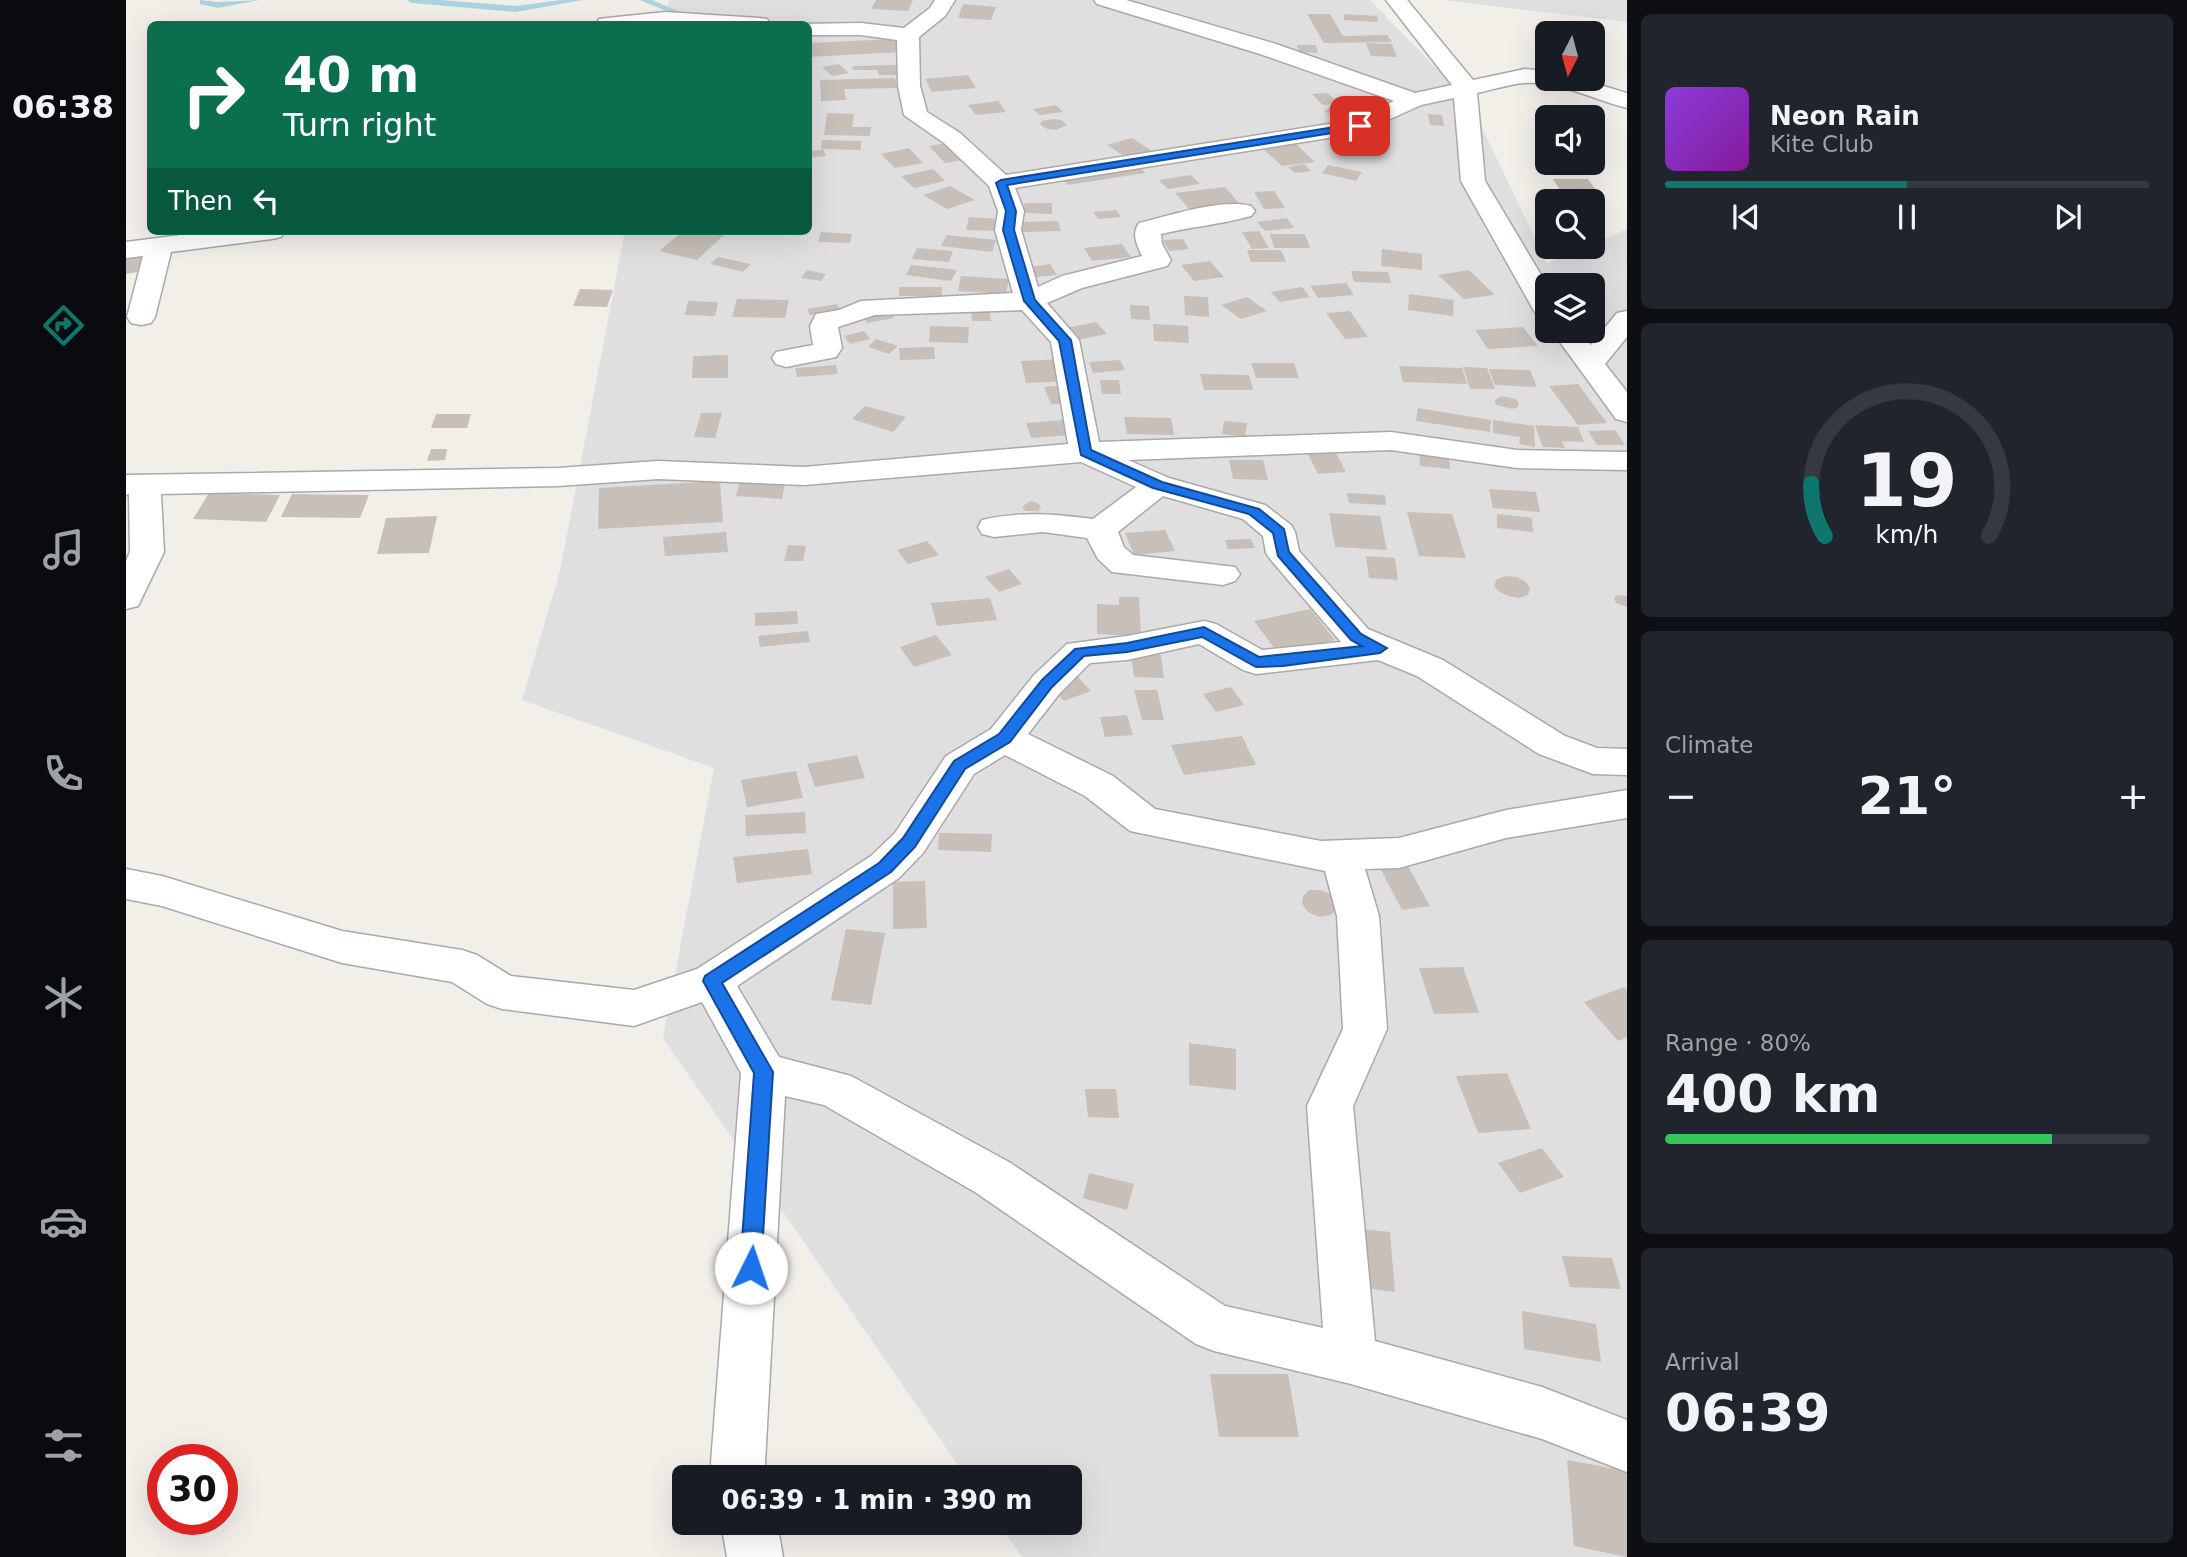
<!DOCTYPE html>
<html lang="en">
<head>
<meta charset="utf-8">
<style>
  :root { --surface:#171b24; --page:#20242c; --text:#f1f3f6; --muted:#9ea1a6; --line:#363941; --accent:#0f766e }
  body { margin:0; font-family:"DejaVu Sans",sans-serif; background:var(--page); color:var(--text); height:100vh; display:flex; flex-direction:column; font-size:26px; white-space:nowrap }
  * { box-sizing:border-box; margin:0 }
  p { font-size:23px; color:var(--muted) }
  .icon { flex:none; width:38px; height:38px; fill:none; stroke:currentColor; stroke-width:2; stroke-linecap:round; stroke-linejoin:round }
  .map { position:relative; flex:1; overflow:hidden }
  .panel { display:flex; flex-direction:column; gap:14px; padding:14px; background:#0d0f14; width:560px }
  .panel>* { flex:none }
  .guide { position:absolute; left:21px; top:21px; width:665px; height:214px; border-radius:10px; box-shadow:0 7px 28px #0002; background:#0b6e4f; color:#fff; overflow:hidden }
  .needle { width:46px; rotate:186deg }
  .fabs { position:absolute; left:1409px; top:21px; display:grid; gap:14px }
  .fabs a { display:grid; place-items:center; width:70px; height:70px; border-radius:10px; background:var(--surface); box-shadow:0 7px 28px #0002; font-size:35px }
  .speed { position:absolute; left:21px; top:1444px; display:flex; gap:14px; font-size:35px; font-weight:700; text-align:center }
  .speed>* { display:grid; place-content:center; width:91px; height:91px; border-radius:50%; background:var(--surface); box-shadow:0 7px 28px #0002; line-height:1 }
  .speed .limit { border:10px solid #d22; background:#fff; color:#111 }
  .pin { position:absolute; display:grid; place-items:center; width:60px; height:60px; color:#fff; margin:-30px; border-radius:14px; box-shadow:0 4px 10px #0006 }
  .me { position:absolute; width:77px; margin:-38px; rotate:4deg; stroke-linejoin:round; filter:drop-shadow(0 0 5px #0008) }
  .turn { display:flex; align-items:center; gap:24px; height:147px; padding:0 21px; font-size:32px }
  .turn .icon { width:91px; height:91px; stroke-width:2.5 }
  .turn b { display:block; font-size:49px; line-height:60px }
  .then { display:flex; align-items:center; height:66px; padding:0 21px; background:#0003; gap:14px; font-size:26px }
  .big { font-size:52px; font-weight:700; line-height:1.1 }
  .panel .card { flex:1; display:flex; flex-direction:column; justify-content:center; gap:10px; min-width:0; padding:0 24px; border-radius:10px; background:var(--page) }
  .panel .dial { align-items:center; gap:0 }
  .dial svg { height:182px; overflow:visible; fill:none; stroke:var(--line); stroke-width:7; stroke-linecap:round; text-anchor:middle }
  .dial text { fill:var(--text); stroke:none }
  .song { display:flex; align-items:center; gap:21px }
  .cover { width:84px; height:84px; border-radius:10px; background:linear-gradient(135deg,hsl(270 70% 55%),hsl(290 70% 35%)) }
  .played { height:7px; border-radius:4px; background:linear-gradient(90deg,var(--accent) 50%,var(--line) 50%) }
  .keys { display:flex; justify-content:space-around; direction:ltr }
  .heat { display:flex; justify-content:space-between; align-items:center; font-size:38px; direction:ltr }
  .charge { height:10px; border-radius:5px; background:linear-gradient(90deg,#34c759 80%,var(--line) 0) }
  .trip { position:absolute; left:546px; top:1465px; width:410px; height:70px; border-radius:10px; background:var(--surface); box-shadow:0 7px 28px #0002; font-weight:700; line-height:70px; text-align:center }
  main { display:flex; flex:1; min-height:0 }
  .menu { display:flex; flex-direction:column; width:126px; justify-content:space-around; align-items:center; background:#090b0e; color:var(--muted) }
  .menu .icon { width:49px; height:49px }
  .menu .on { color:var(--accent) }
  .menu b { font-size:32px; color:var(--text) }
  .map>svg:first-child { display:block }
  .residential { fill:#e0dfdf; fill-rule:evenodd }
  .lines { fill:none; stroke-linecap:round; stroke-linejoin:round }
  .stream { fill:#aad3df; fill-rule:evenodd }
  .building { fill:#c7bfb8 }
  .street-casing { stroke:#a9a9a9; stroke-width:3 }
  .street { fill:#fff; fill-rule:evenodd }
  .route { fill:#1a73e8; stroke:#114b97; stroke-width:2 }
</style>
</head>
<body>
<main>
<nav class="menu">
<b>06:38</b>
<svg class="icon on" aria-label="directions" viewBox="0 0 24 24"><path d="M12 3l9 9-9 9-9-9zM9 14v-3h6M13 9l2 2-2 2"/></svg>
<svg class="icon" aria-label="music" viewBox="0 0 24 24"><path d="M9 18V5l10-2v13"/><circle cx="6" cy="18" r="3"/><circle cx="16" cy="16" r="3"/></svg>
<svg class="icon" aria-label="phone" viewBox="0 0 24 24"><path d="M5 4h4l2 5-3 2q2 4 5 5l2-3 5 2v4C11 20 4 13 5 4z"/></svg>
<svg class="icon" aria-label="climate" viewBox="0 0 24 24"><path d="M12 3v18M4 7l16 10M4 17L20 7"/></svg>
<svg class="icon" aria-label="car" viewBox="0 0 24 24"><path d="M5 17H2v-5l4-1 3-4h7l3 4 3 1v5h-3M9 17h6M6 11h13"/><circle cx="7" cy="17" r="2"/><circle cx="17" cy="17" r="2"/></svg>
<svg class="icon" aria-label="filters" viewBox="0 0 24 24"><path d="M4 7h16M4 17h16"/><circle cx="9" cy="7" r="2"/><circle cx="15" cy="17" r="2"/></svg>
</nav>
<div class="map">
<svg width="1501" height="1557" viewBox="0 0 1501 1557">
  <rect width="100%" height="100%" fill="#f2efe9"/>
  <g class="residential">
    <path d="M543,0H1244L1344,103L1421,263L1460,247H1466L1467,244L1501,229V1557H896L872,1523L943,1522V1477H840L537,1038L588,768L396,700L434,571L499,231H682V24H538ZM1421,285H1466V331H1421Z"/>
    <path d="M1317,0H1501V22Z"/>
  </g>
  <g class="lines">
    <g class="stream">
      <path d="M74,0L92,2L134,0L92,8L74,4Z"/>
      <path d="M281,0H315L390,6L435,0H457L390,12L285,3Z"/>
      <path d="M514,0H526L552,11L545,13Z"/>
    </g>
  </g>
  <g class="building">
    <path d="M750,0H787L782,11L745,9Z"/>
    <path d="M837,4L870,7L865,20L832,18Z"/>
    <path d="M1181,14H1204L1217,36L1261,35L1266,42L1198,43Z"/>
    <path d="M1218,14L1251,16L1252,22L1218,20Z"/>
    <path d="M769,39L774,52L682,57V43Z"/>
    <path d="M1240,43L1266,44L1271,57L1245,56Z"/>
    <path d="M1171,45H1190L1192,53L1173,52Z"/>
    <path d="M713,64L723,73L706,76L696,67Z"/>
    <path d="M770,65L772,75H753L751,70H727L726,66Z"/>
    <path d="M842,75L850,88L806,92L799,79Z"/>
    <path d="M769,78L771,88L718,89L720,100L695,101L694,80Z"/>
    <path d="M1202,93L1213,104L1197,105L1186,94Z"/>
    <path d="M872,101L880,112L850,115L842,105Z"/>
    <path d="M930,105L937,112L914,115L907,109Z"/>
    <path d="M1206,105L1236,113L1228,120L1198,112Z"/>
    <path d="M701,113L728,114L726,127H745L744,136L698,135Z"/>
    <path d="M1302,114L1316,115L1318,126L1304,125Z"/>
    <path d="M927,119L935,120L941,125L930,130L921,129L914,124L916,121Z"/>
    <path d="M1006,138L1026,151L1001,158L981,145Z"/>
    <path d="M696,140L735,141V150L697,149L700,156L682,158V151L695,150Z"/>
    <path d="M827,142L843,159L819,163L803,146Z"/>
    <path d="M1169,143L1189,162L1156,166L1136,148Z"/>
    <path d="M783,148L797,163L769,168L755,154Z"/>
    <path d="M1011,164L1019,173L942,185L934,176Z"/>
    <path d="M1178,164L1185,171L1169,173L1162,167Z"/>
    <path d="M1202,165L1236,172L1230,181L1196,173Z"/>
    <path d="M807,169L819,181L788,188L775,176Z"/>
    <path d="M1065,175L1074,184L1042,189L1033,180Z"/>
    <path d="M1427,179H1462L1477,200L1441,201Z"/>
    <path d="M824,186L849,200L821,209L797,195Z"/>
    <path d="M1099,187L1114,204L1064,210L1049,193Z"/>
    <path d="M1148,191L1159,208L1138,209L1128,192Z"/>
    <path d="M898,203H926V214L899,213Z"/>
    <path d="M990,210L995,217L973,219L967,212Z"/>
    <path d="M843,217L875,219L873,231L840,230Z"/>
    <path d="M1161,218L1168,228L1139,231L1131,222Z"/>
    <path d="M932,221L935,231L897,232L894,222Z"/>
    <path d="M557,231H594L601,232L571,260L533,251Z"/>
    <path d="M1133,231L1143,248L1126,249L1116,232Z"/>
    <path d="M695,232L726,234L724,243L692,242Z"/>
    <path d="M1144,234H1179L1184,248H1148Z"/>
    <path d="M821,235L870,240L866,252L815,246Z"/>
    <path d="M1057,239L1063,249L1043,251L1037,240Z"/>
    <path d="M996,244L1005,257L966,261L958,248Z"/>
    <path d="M791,248L827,251L823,262L786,259Z"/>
    <path d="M1256,249L1296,254V270L1255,266Z"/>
    <path d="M1121,250H1155L1160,262H1125Z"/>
    <path d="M14,253L17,271L0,274V256Z"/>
    <path d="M592,257L625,264L617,272L584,264Z"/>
    <path d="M1084,261L1098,277L1068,281L1055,265Z"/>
    <path d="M924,264L931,275L910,277L904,267Z"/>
    <path d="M785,265L831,270L825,281L780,275Z"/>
    <path d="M681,270L700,274L695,281L675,278Z"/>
    <path d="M1343,270L1369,295L1338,299L1312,275Z"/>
    <path d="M1225,271L1262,272L1265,283L1228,282Z"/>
    <path d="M835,276L883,279L880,294L832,291Z"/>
    <path d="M1220,283L1228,295L1192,298L1184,286Z"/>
    <rect x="773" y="287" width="43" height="9"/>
    <path d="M1176,287L1184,297L1154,302L1145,292Z"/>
    <path d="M454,289L487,290L481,307L447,306Z"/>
    <path d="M1283,294L1328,300L1327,316L1282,310Z"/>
    <path d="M1058,296L1082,297L1083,317L1059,315Z"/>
    <path d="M1121,297L1141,311L1115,319L1095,305Z"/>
    <path d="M611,299L663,300L659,318L606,317Z"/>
    <path d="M562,301L592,302L589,316L559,315Z"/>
    <path d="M711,304L715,310L684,315L681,309Z"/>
    <path d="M1004,305L1023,306L1024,320L1005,319Z"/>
    <path d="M845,308H863L865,321H846Z"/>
    <path d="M763,310L768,318L741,323L736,314Z"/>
    <path d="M1224,311L1242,337L1219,339L1200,313Z"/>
    <path d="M970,322L981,334L951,340L940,328Z"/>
    <path d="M1027,324L1062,326L1063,343L1028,341Z"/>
    <path d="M804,326L843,327L842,343L803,342Z"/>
    <path d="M1397,327L1412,346L1362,349L1349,330Z"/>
    <path d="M738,331L744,339L724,344L718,336Z"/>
    <path d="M750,339L772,346L763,354L742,347Z"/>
    <path d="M808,347L809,359L774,360L773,348Z"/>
    <path d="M602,355V378H566L567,356Z"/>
    <path d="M939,359L946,381L900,383L895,361Z"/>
    <path d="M994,360L999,370L967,373L963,362Z"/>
    <path d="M1125,363H1168L1173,378H1130Z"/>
    <path d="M710,365L712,374L671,377L669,368Z"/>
    <path d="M1273,366L1336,368L1341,384L1277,382Z"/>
    <path d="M1337,367L1361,368L1369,389H1344Z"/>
    <path d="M1363,369L1404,370L1411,387L1369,385Z"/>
    <path d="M1074,374L1123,375L1127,390H1078Z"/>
    <path d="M974,380H993L995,394H976Z"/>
    <path d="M1452,384L1481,423L1452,425L1423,386Z"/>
    <path d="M942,385L950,403L925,404L918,387Z"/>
    <path d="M1375,396L1390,399L1393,404L1392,407L1386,409L1371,405L1368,401Z"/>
    <path d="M739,406L780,417L767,432L726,419Z"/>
    <path d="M1292,408L1365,420L1364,432L1290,421Z"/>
    <path d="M575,413H596L589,438L568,437Z"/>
    <path d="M310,414H345L341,428H305Z"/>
    <path d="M998,417L1045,418L1048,435L1001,434Z"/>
    <path d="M938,420L943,435L905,438L900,423Z"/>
    <path d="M1367,420L1408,426L1409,447L1393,444L1394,437L1367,433Z"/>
    <path d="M1098,421L1121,423L1119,437L1096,434Z"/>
    <path d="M1409,425L1452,427L1458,442L1436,441L1439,448L1417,447Z"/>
    <path d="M1489,430L1499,445H1471L1462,431Z"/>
    <path d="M305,449H321L319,460L301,461Z"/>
    <path d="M1293,450L1323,453L1324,469L1294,466Z"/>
    <path d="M1209,451L1220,472L1192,474L1182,454Z"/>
    <path d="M1103,460H1137L1142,480L1107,479Z"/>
    <path d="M615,477L660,479L656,499L610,496Z"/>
    <path d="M594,481L597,522L472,529L473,488Z"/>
    <path d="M1363,489L1410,492L1414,512L1367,508Z"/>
    <path d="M83,493L154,495L140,522L67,519Z"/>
    <path d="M1221,493L1259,495L1260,505L1223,503Z"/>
    <path d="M166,494L243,495L234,518L155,517Z"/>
    <path d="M904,501L912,503L915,507L912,511H899L896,507Z"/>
    <path d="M1281,512L1326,514L1340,558L1293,556Z"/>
    <path d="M1203,513L1254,516L1261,550L1209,547Z"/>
    <path d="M1371,514L1406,518L1407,532L1371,528Z"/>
    <path d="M311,516L303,553L251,554L260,518Z"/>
    <path d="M1039,530L1049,551L1008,555L999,533Z"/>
    <path d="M600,532L602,552L539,556L537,537Z"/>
    <path d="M1125,539L1129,548L1102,549L1099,540Z"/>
    <path d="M801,541L813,555L782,564L771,550Z"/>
    <path d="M662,545L680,546L677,561H658Z"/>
    <path d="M1240,556L1269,558L1272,580L1243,578Z"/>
    <path d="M883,569L896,584L873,592L859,577Z"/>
    <path d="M1380,576L1391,577L1400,582L1404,589L1402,595L1393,598L1382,596L1372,591L1368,585L1371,579Z"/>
    <path d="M1491,595L1501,596V607L1490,603L1488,598Z"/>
    <path d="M993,597H1013L1015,636L971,634V604L993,605Z"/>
    <path d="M864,598L871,620L811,626L805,603Z"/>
    <path d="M1184,609L1209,640L1152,653L1128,621Z"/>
    <path d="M671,611L672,624L629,626V613Z"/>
    <path d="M682,631L684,642L634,647L632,636Z"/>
    <path d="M810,635L826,655L788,667L774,647Z"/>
    <path d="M1005,654L1035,655L1038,678L1008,677Z"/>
    <path d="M952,677L965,691L938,701L925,688Z"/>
    <path d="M1105,687L1118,705L1090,712L1077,694Z"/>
    <path d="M1008,690H1031L1038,720H1016Z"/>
    <path d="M1001,715L1007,735L979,737L974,717Z"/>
    <path d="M1116,736L1130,765L1058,775L1045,745Z"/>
    <path d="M731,755L739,778L689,787L681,764Z"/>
    <path d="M670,771L677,798L621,807L615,780Z"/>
    <path d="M679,812L680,833L620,836L619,815Z"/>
    <path d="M813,833L866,834L865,852L812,850Z"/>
    <path d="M682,849L686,874L611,883L607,857Z"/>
    <path d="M1282,866L1304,906L1276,910L1255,870Z"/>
    <path d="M799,881L801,928L767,929V882Z"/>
    <path d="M1183,890H1194L1205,894L1212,902L1211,910L1204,915L1193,917L1182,912L1176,904L1177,896Z"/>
    <path d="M720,929L759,933L745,1005L705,1000Z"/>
    <path d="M1337,967L1353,1013L1308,1014L1293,968Z"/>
    <path d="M1498,987L1501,991V1037L1492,1041L1458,1002Z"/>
    <path d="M1063,1043L1110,1049V1090L1063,1085Z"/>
    <path d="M1381,1073L1405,1129L1352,1133L1330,1076Z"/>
    <path d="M959,1089H990L993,1118L962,1117Z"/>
    <path d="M1416,1148L1438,1177L1394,1193L1372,1163Z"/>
    <path d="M963,1173L1008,1184L1001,1210L957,1198Z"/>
    <path d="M1235,1229L1264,1232L1269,1292L1240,1288Z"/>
    <path d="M1436,1256L1486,1258L1495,1289L1444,1287Z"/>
    <path d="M1396,1311L1470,1324L1475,1362L1398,1349Z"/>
    <path d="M1084,1374H1162L1173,1437H1093Z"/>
    <path d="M1441,1460L1501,1471V1557L1448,1546Z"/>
  </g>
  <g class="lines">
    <defs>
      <g id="street">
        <path d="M809,0H829L819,16L793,37L794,86L801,112L834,133L880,175L1228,120L1268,101L1134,54L971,4L968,0H1000L1150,44L1289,93L1326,85L1260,0H1281L1347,80L1399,69L1421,71V79H1454L1501,93V108C1468,100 1434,81 1399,83C1384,84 1366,90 1351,93L1359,181L1421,285V317L1411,315L1407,309L1335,181L1328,98L1295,105L1234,133L889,188L898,211L895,230L912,287L936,276L1016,256C1011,245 1005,234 1013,223C1043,216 1095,198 1125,206L1129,211L1125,216C1096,224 1065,227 1035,234L1036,244L1045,260L1041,266L956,288L921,303L953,340L973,442L1265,432L1391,450L1501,452V470L1391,468L1265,450L1002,460L1043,478L1139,505L1165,525L1169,532L1173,551L1242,629L1317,660L1439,736L1471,748L1501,749V775L1467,774L1413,754L1291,676L1252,660L1130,674L1117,670L1073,644L1001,660L964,663L934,693L902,734L987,776L1029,809L1195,841L1273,838L1380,810L1501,790V818L1380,838L1273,868L1239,869L1253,916L1261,1029L1227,1106L1249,1341L1416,1387L1501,1420V1472L1416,1439L1225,1384L1088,1351L1070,1344L849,1192L698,1105L659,1096L639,1463L642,1477H588L585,1463L615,1073L576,1002L508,1026L376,1009L361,1004L326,982L216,963L36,906L0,899V869L36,876L216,931L336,950L351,955L385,976L508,990L571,969L745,856L769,833L820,756L865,729L908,675L941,644L1001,636L1078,621L1090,624L1136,650L1215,642L1145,560L1140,553L1137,536L1117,519L1037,496L992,532L998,547L1007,555L1109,567L1114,574L1109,581L1097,585L986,572L972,559L961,538L917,532L868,537L856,534L852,527L856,520C894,511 929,514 967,519L1010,487L955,462L678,485L532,479L432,486L35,494L38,552L12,606L0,609V561L4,552L3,494L0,495V475L432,468L532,461L678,467L942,444L925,342L896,310L749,315L712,327L716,348L710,357L660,367L650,364L646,358L650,352L687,345L684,326L690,314L713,310L735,301L887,293L869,230L872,211L863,186L818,143L778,115L772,86L771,40L735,35H682V24H674L735,23L778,28L804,8ZM879,755L959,796L1004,831L1199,871L1211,916L1217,1029L1181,1106L1197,1328L1099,1306L883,1162L725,1076L653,1057L611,986L773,878L797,853L848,774Z"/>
        <path d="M539,12L633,18L641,19L644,24H470L473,19L481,18Z"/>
        <path d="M86,231H159L155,237L146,239L45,252L29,317L25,323L15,325L5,323L1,317L17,256L0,258V242Z"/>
        <path d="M1501,311V337L1479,364L1501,392V422L1490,419L1426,331H1454L1465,345L1491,313Z"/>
        <path d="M595,1522H651L657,1557H601Z"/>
      </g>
    </defs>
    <use href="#street" class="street-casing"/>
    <use href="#street" class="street"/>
  </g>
  <path class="route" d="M1234,123L1238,124V128L881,185L890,211L888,230L909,300L945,340L965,450L1036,482L1133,509L1158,529L1163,552L1235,634L1261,648L1254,653L1157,666L1130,667L1076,637L1001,652L958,656L926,687L884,742L839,769L789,847L765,872L596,983L647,1072L635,1268L632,1274L625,1277L617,1274L614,1268L628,1073L577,981L579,976L753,863L777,838L828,761L873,734L916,680L949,649L1001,643L1078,627L1133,657L1236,646L1225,640L1152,556L1147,533L1123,514L1027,488L955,455L933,341L898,301L877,230L880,211L870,183L875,180Z"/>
</svg>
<div class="fabs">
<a><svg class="needle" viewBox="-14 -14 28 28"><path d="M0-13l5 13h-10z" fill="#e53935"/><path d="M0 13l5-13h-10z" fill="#9ea1a6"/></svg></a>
<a><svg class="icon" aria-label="sound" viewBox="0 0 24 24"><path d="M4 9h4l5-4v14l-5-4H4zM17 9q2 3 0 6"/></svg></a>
<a><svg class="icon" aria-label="search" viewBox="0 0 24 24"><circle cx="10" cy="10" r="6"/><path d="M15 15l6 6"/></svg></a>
<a><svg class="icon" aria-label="layers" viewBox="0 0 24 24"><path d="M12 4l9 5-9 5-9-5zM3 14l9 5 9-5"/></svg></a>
</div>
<div class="speed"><div class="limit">30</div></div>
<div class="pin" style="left:1234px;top:126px;background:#d93025"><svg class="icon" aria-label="arrive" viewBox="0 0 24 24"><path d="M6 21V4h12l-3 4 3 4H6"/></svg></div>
<svg class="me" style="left:625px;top:1268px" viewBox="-20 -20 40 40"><circle r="19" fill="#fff"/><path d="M0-13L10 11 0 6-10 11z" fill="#1a73e8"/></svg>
<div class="trip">06:39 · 1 min · 390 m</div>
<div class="guide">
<div class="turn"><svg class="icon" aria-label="right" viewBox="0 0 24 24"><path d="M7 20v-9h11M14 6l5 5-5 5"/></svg><div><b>40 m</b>Turn right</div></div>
<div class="then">Then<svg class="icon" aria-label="left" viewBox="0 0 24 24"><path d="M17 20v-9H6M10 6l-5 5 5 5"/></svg></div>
</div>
</div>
<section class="panel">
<div class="card">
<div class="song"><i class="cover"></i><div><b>Neon Rain</b><p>Kite Club</p></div></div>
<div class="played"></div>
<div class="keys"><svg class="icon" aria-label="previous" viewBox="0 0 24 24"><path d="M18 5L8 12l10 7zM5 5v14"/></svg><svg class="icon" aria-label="pause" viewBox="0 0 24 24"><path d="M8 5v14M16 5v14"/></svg><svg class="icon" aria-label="next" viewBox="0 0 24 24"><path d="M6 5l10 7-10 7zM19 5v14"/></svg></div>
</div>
<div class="card dial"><svg viewBox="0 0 100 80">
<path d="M14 69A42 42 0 1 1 86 69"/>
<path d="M14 69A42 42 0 0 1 8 46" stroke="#0f766e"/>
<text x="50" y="56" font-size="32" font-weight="700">19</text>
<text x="50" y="72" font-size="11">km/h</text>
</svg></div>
<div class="card"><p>Climate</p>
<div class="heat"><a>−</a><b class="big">21°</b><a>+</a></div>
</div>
<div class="card"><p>Range · 80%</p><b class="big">400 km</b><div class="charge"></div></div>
<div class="card"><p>Arrival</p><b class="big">06:39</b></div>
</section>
</main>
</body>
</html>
